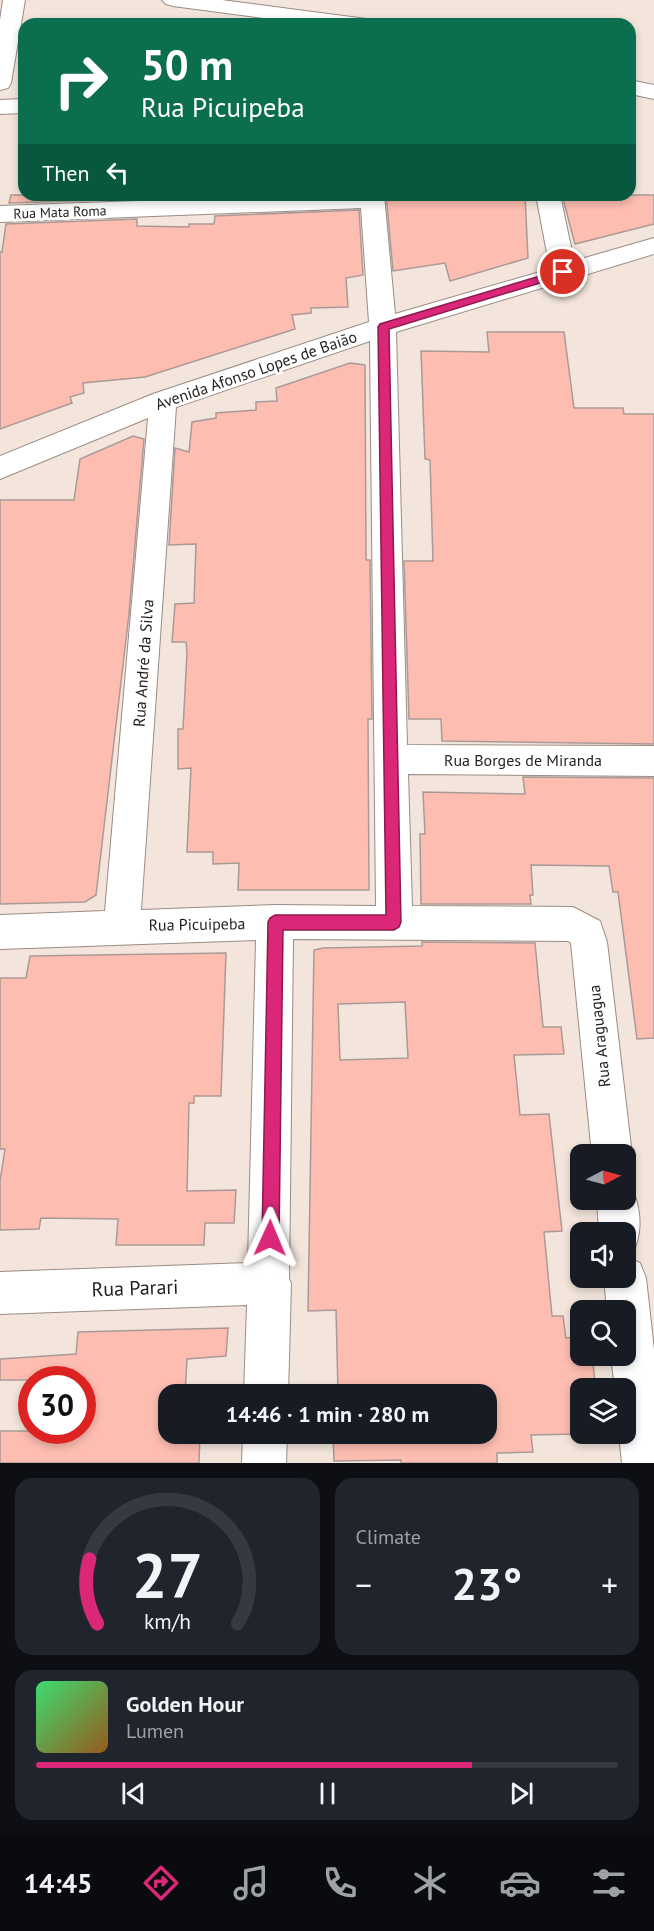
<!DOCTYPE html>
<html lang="en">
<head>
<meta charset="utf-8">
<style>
  :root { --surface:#171b24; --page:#20242c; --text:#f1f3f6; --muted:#9ea1a6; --line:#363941; --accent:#db2777 }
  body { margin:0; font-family:"PT Sans",sans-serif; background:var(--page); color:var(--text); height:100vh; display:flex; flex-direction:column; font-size:22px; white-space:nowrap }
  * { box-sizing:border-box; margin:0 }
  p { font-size:20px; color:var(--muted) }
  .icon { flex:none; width:33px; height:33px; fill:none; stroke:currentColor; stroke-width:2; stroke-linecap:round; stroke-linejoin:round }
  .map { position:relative; height:1463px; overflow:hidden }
  .sheet { display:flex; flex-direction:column; gap:15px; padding:15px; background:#0d0f14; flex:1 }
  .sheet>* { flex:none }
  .hud { position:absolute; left:18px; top:18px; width:618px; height:183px; border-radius:18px; box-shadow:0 3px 9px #0003; background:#0b6e4f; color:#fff; overflow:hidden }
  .needle { width:39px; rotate:84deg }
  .fabs { position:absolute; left:570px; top:1144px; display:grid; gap:12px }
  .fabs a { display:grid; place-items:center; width:66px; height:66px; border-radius:12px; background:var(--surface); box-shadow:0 3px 9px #0003; font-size:30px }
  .speed { position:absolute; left:18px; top:1366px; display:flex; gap:12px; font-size:30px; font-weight:700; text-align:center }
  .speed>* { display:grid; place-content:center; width:78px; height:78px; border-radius:50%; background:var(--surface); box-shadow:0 3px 9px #0003; line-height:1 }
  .speed .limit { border:9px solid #d22; background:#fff; color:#111 }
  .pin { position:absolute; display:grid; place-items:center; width:51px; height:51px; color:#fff; margin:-26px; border:3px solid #fff; border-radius:50%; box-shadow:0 2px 6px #0007 }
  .me { position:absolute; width:66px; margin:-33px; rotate:1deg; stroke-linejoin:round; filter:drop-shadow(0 0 4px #0008) }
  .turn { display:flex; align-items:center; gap:21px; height:126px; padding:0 24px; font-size:27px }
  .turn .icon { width:78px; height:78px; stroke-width:2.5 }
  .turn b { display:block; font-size:42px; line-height:51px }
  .then { display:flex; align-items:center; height:57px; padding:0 24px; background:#0003; gap:12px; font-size:22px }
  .big { font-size:45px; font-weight:800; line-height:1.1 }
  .sheet .card { flex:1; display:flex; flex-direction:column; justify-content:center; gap:9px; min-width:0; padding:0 21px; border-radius:18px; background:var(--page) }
  .sheet .dial { align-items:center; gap:0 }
  .dial svg { height:156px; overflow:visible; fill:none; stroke:var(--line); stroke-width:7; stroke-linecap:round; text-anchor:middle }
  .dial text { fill:var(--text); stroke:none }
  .song { display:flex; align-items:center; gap:18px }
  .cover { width:72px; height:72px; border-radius:9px; background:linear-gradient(135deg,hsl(140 70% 55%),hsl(30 70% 35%)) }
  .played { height:6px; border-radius:3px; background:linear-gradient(90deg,var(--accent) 75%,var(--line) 75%) }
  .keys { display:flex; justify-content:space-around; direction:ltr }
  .heat { display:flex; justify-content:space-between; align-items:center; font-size:33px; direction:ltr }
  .sheet .tiles { flex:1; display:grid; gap:15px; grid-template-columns:1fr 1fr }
  .card:last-child { grid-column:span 2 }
  .trip { position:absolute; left:158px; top:1384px; width:339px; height:60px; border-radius:18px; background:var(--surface); box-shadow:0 3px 9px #0003; font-weight:800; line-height:60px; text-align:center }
  .tabs { display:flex; height:96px; justify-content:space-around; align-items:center; background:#090b0e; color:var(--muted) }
  .tabs .icon { width:42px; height:42px }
  .tabs .on { color:var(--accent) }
  .tabs b { font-size:27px; color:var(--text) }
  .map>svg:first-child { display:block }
  .building { fill:#febdb1; stroke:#aa9a97; stroke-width:1.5; fill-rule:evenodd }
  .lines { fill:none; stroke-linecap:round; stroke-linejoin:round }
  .minor-casing { stroke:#998c84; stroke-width:2 }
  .minor { fill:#fff; fill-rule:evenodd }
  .route { fill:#db2777; stroke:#8e194d; stroke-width:1.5 }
  .labels { text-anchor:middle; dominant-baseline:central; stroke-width:6; stroke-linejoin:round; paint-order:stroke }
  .far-street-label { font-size:14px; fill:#231e1a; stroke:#fff }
  .street-label { font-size:16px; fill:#231e1a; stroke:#fff }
  .near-street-label { font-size:20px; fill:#231e1a; stroke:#fff }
</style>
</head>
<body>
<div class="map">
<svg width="654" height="1463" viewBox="0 0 654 1463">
  <rect width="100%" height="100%" fill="#f3e5db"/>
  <g class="building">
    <path d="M11,195H138V199L9,203Z"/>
    <path d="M386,195H525L528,258L450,281L445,263L393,271Z"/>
    <path d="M562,195H654V224L575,244Z"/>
    <path d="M359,210L363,275L346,278L348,307L311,308V313L292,315L295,329L145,377L83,383L84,393L70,397L72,403L0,429V252H2L6,224L137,219V226L189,227V224H214L215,216Z"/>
    <path d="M487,332H564L574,408H623L624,414H654V744L442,741L441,719H409L404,561H433L430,460L425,459L421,351L489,352Z"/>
    <path d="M350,363L365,365L366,560H370L372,719H368L369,890H238L239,863L213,864V852H187L191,768L178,769V729H183L187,653L186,642H172L175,604L194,603L196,544L169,545L175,448L189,452L192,422L216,418V413L256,410V402L277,401L276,388Z"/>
    <path d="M133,436L144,439L129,614L96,895L85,902L0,904V500H74L80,459Z"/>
    <path d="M523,777L654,778V1038L637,1039L618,892H613L609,866L531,865L533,895H530L531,904H421L420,834H425L423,792L525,794Z"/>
    <path d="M422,942L535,943L543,1027H561L564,1054L514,1055L520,1115L549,1114L562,1231L544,1232L552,1316H563L566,1338L580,1337V1356H592L596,1389H580V1434L531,1435L533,1452L497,1453V1463H401V1460L334,1461L333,1434H486V1395H332L338,1394L336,1310L308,1311L314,950L323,948L422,946ZM405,1002L408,1058L340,1060L338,1004Z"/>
    <path d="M226,953L221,1096H194V1103H189L187,1191L236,1190L234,1223H205L204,1245H116L118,1219L41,1218L39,1229L0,1230V1181L5,1149H0V978H26L30,956Z"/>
    <path d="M228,1328L226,1356L187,1359L185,1395H168V1434H200L199,1463H0V1431H82V1380H0V1359L76,1354L78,1332Z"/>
  </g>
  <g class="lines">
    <defs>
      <g id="minor">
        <path d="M3,0H25L11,83L8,88L0,90V20Z"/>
        <path d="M162,0H222L359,18L367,19L370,24H309L173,6L166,4Z"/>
        <path d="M630,80L654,85V99L630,94Z"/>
        <path d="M24,99V113L0,114V100Z"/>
        <path d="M301,195H384L395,314L550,269L536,195H560L574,261L654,238V254L396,332L407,745L654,746V776L408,774L412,906L573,907L600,921L607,942L632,1155L626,1169V1155H592L571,943L568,941L293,939L289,1279L291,1283L288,1395H244L247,1305L0,1314V1272L248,1263L256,940L0,949V915L105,911L148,418L0,479V456L153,394L369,322L361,208L0,222V206ZM370,341L376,906L275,905L141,910L176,407Z"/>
        <path d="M626,1183L631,1186C640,1206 643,1227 635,1248L626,1251V1233H599L597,1200H626Z"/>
        <path d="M626,1257L640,1263L646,1278L654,1350V1463H622L619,1434H626V1389H615L611,1356H626V1311H607L604,1278H626Z"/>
        <path d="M243,1434H287L286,1463H242Z"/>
      </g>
    </defs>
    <use href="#minor" class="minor-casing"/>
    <use href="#minor" class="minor"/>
  </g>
  <path class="route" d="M563,269L568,272L566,275L389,329L401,922L399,927L394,930H283L279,1238L276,1244L270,1246L264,1244L262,1238L268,922L270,918L275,915H386L378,327L380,324Z"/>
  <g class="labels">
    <g class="far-street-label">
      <text transform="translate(60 212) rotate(-2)">Rua Mata Roma</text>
    </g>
    <g class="street-label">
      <text transform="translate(256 370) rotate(-19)">Avenida Afonso Lopes de Baião</text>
      <text transform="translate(143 663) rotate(-86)">Rua André da Silva</text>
      <text x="523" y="760">Rua Borges de Miranda</text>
      <text transform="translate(197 924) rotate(-1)">Rua Picuipeba</text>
      <text transform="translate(599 1036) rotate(-96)">Rua Araguagua</text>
    </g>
    <g class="near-street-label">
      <text transform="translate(135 1288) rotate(-2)">Rua Parari</text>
    </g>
  </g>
</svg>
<div class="fabs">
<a><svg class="needle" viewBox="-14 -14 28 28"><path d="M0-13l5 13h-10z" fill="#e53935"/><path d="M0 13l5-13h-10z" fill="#9ea1a6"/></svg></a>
<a><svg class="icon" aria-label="sound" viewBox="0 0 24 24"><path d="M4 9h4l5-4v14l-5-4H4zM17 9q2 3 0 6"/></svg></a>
<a><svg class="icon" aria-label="search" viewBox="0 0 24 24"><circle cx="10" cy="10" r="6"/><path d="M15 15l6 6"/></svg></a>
<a><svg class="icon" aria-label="layers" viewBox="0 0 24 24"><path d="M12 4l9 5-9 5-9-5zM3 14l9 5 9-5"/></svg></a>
</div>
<div class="speed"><div class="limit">30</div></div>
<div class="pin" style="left:563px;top:272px;background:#d93025"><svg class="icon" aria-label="arrive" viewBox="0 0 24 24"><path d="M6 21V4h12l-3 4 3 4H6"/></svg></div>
<svg class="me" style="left:270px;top:1238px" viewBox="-20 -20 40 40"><path d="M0-17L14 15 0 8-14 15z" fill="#db2777" stroke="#fff" stroke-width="4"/></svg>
<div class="trip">14:46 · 1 min · 280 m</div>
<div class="hud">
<div class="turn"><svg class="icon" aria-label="right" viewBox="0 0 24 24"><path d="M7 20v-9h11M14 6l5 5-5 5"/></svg><div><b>50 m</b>Rua Picuipeba</div></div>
<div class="then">Then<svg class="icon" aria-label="left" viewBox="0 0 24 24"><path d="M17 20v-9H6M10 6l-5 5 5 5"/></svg></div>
</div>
</div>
<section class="sheet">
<div class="tiles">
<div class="card dial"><svg viewBox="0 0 100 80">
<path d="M14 69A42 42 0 1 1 86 69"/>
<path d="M14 69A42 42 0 0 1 10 36" stroke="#db2777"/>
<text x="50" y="56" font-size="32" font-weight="700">27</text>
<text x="50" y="72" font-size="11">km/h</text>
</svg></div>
<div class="card"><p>Climate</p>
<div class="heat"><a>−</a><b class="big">23°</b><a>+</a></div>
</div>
<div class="card">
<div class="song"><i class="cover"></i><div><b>Golden Hour</b><p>Lumen</p></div></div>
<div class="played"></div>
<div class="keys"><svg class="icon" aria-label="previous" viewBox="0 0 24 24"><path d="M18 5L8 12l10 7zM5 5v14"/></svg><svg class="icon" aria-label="pause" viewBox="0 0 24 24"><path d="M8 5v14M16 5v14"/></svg><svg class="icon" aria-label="next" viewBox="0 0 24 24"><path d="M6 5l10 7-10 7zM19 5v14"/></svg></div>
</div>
</div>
</section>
<nav class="tabs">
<b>14:45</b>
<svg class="icon on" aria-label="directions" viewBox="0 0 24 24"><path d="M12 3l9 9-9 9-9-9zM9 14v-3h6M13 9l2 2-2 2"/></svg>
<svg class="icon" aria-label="music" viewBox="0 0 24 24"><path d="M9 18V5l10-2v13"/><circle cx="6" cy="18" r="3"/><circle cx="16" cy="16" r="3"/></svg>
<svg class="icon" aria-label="phone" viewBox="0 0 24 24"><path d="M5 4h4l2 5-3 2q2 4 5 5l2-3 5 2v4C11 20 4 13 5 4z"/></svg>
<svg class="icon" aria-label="climate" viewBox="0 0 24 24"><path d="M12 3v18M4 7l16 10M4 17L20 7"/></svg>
<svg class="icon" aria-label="car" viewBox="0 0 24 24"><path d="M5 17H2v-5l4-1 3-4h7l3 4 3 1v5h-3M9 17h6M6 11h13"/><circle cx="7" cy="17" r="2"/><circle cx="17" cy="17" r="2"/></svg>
<svg class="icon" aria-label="filters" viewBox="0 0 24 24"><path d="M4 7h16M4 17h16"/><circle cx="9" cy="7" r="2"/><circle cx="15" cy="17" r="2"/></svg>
</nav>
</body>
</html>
